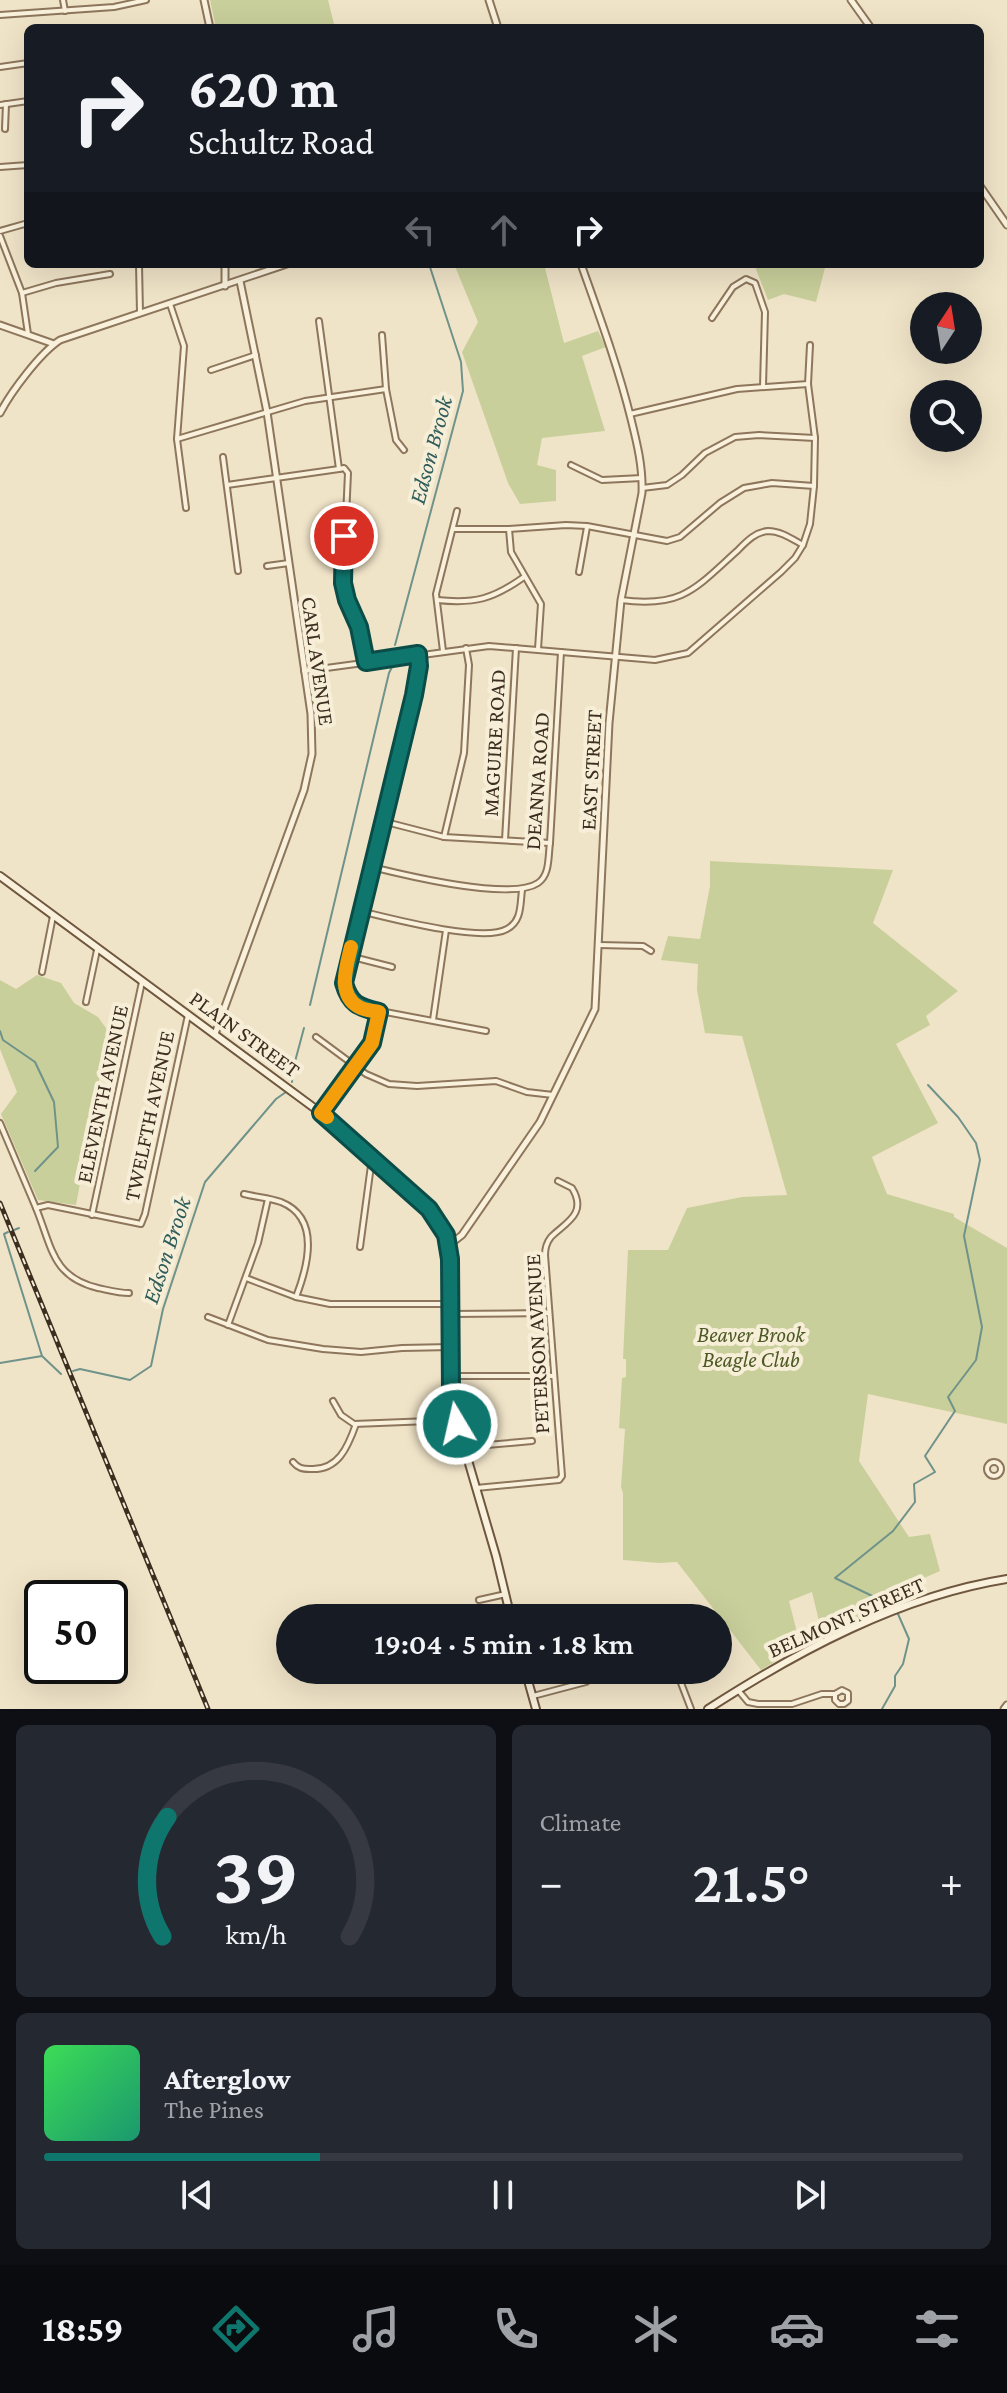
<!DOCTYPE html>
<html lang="en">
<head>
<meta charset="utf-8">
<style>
  :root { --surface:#171b24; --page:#242831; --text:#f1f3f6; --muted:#9ea1a6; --line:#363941; --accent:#0f766e }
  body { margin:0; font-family:"Crimson Pro",serif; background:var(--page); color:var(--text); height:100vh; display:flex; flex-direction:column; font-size:30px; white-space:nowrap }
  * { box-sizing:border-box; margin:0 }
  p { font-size:26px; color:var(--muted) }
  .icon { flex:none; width:44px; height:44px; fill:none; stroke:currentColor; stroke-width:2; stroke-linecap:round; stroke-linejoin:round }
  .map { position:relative; height:1709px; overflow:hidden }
  .details { display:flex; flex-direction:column; gap:16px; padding:16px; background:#0d0f14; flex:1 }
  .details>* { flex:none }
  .hud { position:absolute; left:24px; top:24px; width:960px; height:244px; border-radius:12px; box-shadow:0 8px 32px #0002; background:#171b24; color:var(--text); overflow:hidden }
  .needle { width:52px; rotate:12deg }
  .fabs { position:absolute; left:910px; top:292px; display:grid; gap:16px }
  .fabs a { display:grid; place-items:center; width:72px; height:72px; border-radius:50%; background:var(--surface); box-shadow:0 8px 32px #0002; font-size:40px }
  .speed { position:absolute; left:24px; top:1580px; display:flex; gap:16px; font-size:40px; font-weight:700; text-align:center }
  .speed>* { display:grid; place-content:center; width:104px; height:104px; border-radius:50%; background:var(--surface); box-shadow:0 8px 32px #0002; line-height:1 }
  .speed .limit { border:4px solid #111; border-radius:12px; background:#fff; color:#111 }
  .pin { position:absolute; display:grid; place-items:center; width:68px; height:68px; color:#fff; margin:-34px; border:4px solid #fff; border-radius:50%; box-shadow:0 2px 8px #0007 }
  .me { position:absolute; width:88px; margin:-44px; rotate:351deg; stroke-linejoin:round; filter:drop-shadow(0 0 6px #0008) }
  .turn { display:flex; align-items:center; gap:28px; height:168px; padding:0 32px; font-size:36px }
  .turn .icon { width:104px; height:104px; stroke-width:2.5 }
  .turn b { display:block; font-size:56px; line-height:68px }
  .lanes { display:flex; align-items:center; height:76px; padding:0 32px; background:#0003; justify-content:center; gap:40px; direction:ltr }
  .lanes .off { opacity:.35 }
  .big { font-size:60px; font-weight:600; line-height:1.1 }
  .details .card { flex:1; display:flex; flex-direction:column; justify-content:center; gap:12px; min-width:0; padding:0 28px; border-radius:12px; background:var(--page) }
  .details .dial { align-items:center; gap:0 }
  .dial svg { height:208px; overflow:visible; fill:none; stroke:var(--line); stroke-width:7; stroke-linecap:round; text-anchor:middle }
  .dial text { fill:var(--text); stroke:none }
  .song { display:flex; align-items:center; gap:24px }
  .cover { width:96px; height:96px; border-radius:12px; background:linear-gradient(135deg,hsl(130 70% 55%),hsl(160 70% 35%)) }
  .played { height:8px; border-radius:4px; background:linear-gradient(90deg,var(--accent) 30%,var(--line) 30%) }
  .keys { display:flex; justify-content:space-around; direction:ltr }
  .heat { display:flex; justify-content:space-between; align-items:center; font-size:44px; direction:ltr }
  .details .tiles { flex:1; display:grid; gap:16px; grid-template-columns:1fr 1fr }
  .card:last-child { grid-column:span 2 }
  .trip { position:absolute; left:276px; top:1604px; width:456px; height:80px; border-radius:40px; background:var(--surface); box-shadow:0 8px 32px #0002; font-weight:600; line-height:80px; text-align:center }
  .dock { display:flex; height:128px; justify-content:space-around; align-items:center; background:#090b0e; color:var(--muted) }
  .dock .icon { width:56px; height:56px }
  .dock .selected { color:var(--accent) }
  .dock b { font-size:36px; color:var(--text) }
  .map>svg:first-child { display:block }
  .green { fill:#c9cf9b }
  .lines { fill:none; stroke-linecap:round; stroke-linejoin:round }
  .stream { stroke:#6f938a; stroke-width:2 }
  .minor-casing { stroke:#8d765c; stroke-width:8 }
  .tertiary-casing { stroke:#8d765c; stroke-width:9 }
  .secondary-casing { stroke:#6f573f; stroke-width:10 }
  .minor { stroke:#faf1dc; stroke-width:4 }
  .tertiary { stroke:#faf1dc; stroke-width:5 }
  .secondary { stroke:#faf1dc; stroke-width:6 }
  .rail-casing { stroke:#3d2e20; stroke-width:5 }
  .rail { stroke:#f7eed8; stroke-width:2; stroke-dasharray:6; stroke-linecap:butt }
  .route-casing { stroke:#0a4d48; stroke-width:20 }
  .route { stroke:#0f766e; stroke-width:14 }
  .slow { stroke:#f59e0b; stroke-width:14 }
  .labels { text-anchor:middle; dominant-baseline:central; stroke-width:8; stroke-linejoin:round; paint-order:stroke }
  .street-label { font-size:22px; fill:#3d2e20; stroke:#f7eed8 }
  .park-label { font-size:22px; font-style:italic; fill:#4d5a26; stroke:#f7eed8 }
  .water-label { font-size:24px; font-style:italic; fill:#2f5d5a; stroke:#f7eed8 }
</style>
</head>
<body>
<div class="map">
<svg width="1007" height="1709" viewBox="0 0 1007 1709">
  <rect width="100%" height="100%" fill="#f0e4c8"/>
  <g class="green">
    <path d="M210,0H328L335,28H216Z"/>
    <path d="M454,264H544L564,343L598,331L606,347L582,356L605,431L542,438L537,465L556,470V501L520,504L508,483L462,352L478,322Z"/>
    <path d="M754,264H826L816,302L784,294L768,300Z"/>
    <path d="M710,861L893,870L873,923L958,991L926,1016L930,1025L896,1044L938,1123L872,1157L887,1194L954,1214V1217L1007,1248V1424L868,1394L859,1461L909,1537L930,1534L940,1571L908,1585L914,1599L823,1638L812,1592L789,1601L801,1648L798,1650L793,1635L775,1644L779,1659L761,1670L677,1562L659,1563L623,1560V1493L621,1487L625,1429L619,1428L622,1378L626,1377V1359H623L628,1250H668L687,1208L742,1197L787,1195L742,1036L705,1033L697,990L698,964L661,960L668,936L700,939L710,886Z"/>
    <path d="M37,975L61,983L74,1003L98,1017L108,1031L76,1205L38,1200L1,1114L17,1092L0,1049V980L16,989Z"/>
  </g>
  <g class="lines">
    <g class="stream">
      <path d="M395,645L463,391L461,362L429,264"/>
      <path d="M310,1005L389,673L393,665"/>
      <path d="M0,1031L3,1040L35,1062L54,1102L58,1147L35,1171"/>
      <path d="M292,1082L293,1069L304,1028"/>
      <path d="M14,1230L19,1228"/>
      <path d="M8,1232L4,1234L42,1356"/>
      <path d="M0,1363L42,1356L61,1374"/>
      <path d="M73,1371L80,1369L130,1380L151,1366L163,1309L205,1182L276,1099L286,1092"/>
      <path d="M893,1606L835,1578L893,1531L915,1502L914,1484L935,1472L925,1456L955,1411L948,1397L976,1360L982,1327L964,1236L980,1160L976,1143L958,1117L928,1085"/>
      <path d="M882,1709L895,1686V1676L903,1664L909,1639L898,1614"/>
    </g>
    <defs>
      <g id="minor">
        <path d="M63,0L65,11"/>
        <path d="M0,15L114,7L146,0"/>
        <path d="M0,67L28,63"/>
        <path d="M0,105L28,101"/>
        <path d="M5,129L6,104"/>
        <path d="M0,167L28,165"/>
        <path d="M0,231L28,223"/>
        <path d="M0,236L22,293L28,334"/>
        <path d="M139,264L140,313"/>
        <path d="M22,293L56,283L110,274"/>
        <path d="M170,304L184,346L177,439L186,508"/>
        <path d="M712,318L733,287L746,279L755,283L765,312L763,386"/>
        <path d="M319,321L339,469"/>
        <path d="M382,335L386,389L396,440L404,450"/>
        <path d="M211,370L256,355"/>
        <path d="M630,414L737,389L808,384"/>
        <path d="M177,439L305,401L386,389"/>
        <path d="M223,457L238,571"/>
        <path d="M571,465L602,480L642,478"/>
        <path d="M339,469L344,468L348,473L343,583L347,600L359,627L366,662"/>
        <path d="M227,485L339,469"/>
        <path d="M642,488L667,485L682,475L705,453L735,437L759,435L815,438"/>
        <path d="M453,529H509L566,525L587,526L667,541L680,537L720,503L744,488L772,483L814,486"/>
        <path d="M509,529L511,552L541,604L538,649"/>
        <path d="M267,566L289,563"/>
        <path d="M579,572L587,527"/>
        <path d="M437,600C475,604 493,599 524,577"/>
        <path d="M621,600C682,608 695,589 737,551C746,542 755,532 768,531C781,531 792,539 803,545"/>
        <path d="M443,651L436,594L457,511"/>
        <path d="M418,654L419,666L414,695L344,983L347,996L359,1007L486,1031"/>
        <path d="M304,671L489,646L655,660L688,653L781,572L795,558L803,545L810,524L814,486L815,438L808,384L810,345"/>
        <path d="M382,821L444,837L550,843"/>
        <path d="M444,837L464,753L469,665L466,648"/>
        <path d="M505,840L516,648"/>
        <path d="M372,867C404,875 511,901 538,883C550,875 548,857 550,843L561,652"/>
        <path d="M360,911C389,918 483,943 507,929C522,921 520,905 522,890"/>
        <path d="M599,945L643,946L651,951"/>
        <path d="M349,956L392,967"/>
        <path d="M42,972L53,916"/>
        <path d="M86,1002L97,950"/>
        <path d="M433,1020L446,930"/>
        <path d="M316,1037L366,1074L389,1084L417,1086L496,1081L527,1092L553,1095"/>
        <path d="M321,1113L372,1043L379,1012"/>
        <path d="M0,1123L36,1208L48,1205L141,1224L145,1214L188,1015"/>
        <path d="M244,1194C256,1197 270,1198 281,1202C321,1218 308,1266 296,1297"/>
        <path d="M36,1208C52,1247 52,1277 98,1288C108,1290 118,1293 129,1293"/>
        <path d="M92,1215L142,982"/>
        <path d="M360,1247L372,1158"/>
        <path d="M246,1278L296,1297L330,1304H450"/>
        <path d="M450,1314L548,1313"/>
        <path d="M208,1317L268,1340L323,1349L361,1352L402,1348L451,1347"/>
        <path d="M228,1325L258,1243L268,1199"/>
        <path d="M451,1376H554"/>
        <path d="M333,1401L341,1415L354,1424L455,1420"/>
        <path d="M464,1447L532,1441"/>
        <circle cx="994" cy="1469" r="7"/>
        <path d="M293,1462C298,1468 302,1469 310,1469C338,1471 348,1447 356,1424"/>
        <path d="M476,1488L559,1480L562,1476L545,1255C545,1249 547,1242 551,1237C565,1223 588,1214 572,1188L558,1181"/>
        <path d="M479,1600L506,1594"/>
        <path d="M676,1670L691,1709"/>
        <path d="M738,1690L748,1702L758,1704H792L822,1694H835L842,1690L848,1693V1701L844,1704H839L835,1700V1694"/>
        <path d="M533,1696L586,1682"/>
      </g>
      <g id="tertiary">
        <path d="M204,0L210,28"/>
        <path d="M489,0L498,28"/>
        <path d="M851,0L871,28"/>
        <path d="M980,186L1007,225"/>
        <path d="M225,286V264"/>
        <path d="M0,325L54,344"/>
        <path d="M0,413C11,392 40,353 60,340L287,264"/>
        <path d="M215,1034L304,790L312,754L311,714L267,412L240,281"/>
        <path d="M449,1245L462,1235L540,1122L595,1009L609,723L621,600L642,493C643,467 637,443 631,419C618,366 599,315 581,264"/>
        <path d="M1004,1709L1007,1705"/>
      </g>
      <g id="secondary">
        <path d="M0,876L321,1113L385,1168L438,1220L449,1245L451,1381L453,1409L496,1556L511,1618"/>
        <path d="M525,1670L536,1709"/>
        <path d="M708,1709C798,1651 900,1596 1007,1579"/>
      </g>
    </defs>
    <use href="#minor" class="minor-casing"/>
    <use href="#tertiary" class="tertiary-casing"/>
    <use href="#secondary" class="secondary-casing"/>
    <use href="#minor" class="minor"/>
    <use href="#tertiary" class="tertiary"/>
    <use href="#secondary" class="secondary"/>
    <defs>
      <path id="rail" d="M0,1203L208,1709"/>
    </defs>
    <use href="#rail" class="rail-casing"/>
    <use href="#rail" class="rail"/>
  </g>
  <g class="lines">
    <defs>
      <path id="route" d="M344,536L343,583L347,600L359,627L366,662L418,654L419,666L414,695L344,983C350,1004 358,1007 379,1012L372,1043L321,1113L429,1209L446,1235L450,1259L451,1390L457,1424"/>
    </defs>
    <use href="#route" class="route-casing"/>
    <use href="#route" class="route"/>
    <path class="slow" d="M327,1117L321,1113L372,1043L379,1012C373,1011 364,1010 359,1007C337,995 346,967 351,947"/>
  </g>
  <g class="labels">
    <g class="street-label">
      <text transform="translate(318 661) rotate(82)">CARL AVENUE</text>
      <text transform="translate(494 743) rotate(-87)">MAGUIRE ROAD</text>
      <text transform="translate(591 770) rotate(-87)">EAST STREET</text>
      <text transform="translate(537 781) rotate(-86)">DEANNA ROAD</text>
      <text transform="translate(245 1034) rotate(36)">PLAIN STREET</text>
      <text transform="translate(102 1094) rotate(-78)">ELEVENTH AVENUE</text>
      <text transform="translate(149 1116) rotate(-78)">TWELFTH AVENUE</text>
      <text transform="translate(537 1344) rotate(-93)">PETERSON AVENUE</text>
      <text transform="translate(846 1617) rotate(-24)">BELMONT STREET</text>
    </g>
    <g class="park-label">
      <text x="751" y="1334">Beaver Brook<tspan x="751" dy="25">Beagle Club</tspan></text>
    </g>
    <g class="water-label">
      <text transform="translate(430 450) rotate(-75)">Edson Brook</text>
      <text transform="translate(166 1250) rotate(-72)">Edson Brook</text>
    </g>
  </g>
</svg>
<div class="fabs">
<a><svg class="needle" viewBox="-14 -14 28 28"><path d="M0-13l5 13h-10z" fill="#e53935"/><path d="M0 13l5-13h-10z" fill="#9ea1a6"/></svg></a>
<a><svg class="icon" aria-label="search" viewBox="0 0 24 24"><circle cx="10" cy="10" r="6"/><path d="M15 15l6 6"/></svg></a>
</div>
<div class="speed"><div class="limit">50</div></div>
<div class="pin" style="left:344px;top:536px;background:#d93025"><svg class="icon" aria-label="arrive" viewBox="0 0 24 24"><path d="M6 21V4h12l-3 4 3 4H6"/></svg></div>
<svg class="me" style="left:457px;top:1424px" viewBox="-20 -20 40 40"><circle r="17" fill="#0f766e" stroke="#fff" stroke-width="3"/><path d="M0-11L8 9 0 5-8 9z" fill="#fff"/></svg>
<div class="trip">19:04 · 5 min · 1.8 km</div>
<div class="hud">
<div class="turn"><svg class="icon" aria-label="right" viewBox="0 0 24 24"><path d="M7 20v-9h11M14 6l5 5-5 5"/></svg><div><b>620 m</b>Schultz Road</div></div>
<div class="lanes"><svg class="icon off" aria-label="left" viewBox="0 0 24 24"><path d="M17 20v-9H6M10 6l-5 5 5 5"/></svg><svg class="icon off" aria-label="ahead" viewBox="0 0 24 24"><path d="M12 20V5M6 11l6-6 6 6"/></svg><svg class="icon" aria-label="right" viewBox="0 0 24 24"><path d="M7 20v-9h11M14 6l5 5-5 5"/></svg></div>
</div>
</div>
<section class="details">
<div class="tiles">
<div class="card dial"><svg viewBox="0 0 100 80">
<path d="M14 69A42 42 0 1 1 86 69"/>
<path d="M14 69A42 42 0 0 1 16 23" stroke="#0f766e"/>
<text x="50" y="56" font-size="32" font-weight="700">39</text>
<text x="50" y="72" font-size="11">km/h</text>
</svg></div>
<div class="card"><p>Climate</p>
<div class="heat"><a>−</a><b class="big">21.5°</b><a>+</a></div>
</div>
<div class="card">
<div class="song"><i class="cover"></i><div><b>Afterglow</b><p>The Pines</p></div></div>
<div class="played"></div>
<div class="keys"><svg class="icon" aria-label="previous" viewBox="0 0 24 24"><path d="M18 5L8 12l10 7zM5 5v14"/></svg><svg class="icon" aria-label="pause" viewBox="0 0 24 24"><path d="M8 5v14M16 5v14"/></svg><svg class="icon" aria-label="next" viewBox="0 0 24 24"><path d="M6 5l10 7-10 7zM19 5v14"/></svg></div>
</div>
</div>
</section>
<nav class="dock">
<b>18:59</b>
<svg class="icon selected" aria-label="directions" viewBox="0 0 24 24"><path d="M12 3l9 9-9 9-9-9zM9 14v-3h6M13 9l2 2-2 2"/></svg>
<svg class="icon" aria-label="music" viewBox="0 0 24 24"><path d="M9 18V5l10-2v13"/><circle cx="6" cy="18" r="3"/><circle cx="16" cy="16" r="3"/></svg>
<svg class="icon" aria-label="phone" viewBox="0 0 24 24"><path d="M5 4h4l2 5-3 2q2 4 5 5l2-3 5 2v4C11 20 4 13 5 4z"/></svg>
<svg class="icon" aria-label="climate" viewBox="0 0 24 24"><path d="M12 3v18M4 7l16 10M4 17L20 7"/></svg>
<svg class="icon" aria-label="car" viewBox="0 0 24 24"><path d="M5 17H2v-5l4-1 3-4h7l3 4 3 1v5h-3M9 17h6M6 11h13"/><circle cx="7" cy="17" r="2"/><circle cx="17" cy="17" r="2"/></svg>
<svg class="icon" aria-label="filters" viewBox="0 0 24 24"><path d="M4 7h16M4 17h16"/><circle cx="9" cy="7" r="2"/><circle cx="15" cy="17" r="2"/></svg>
</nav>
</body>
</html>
